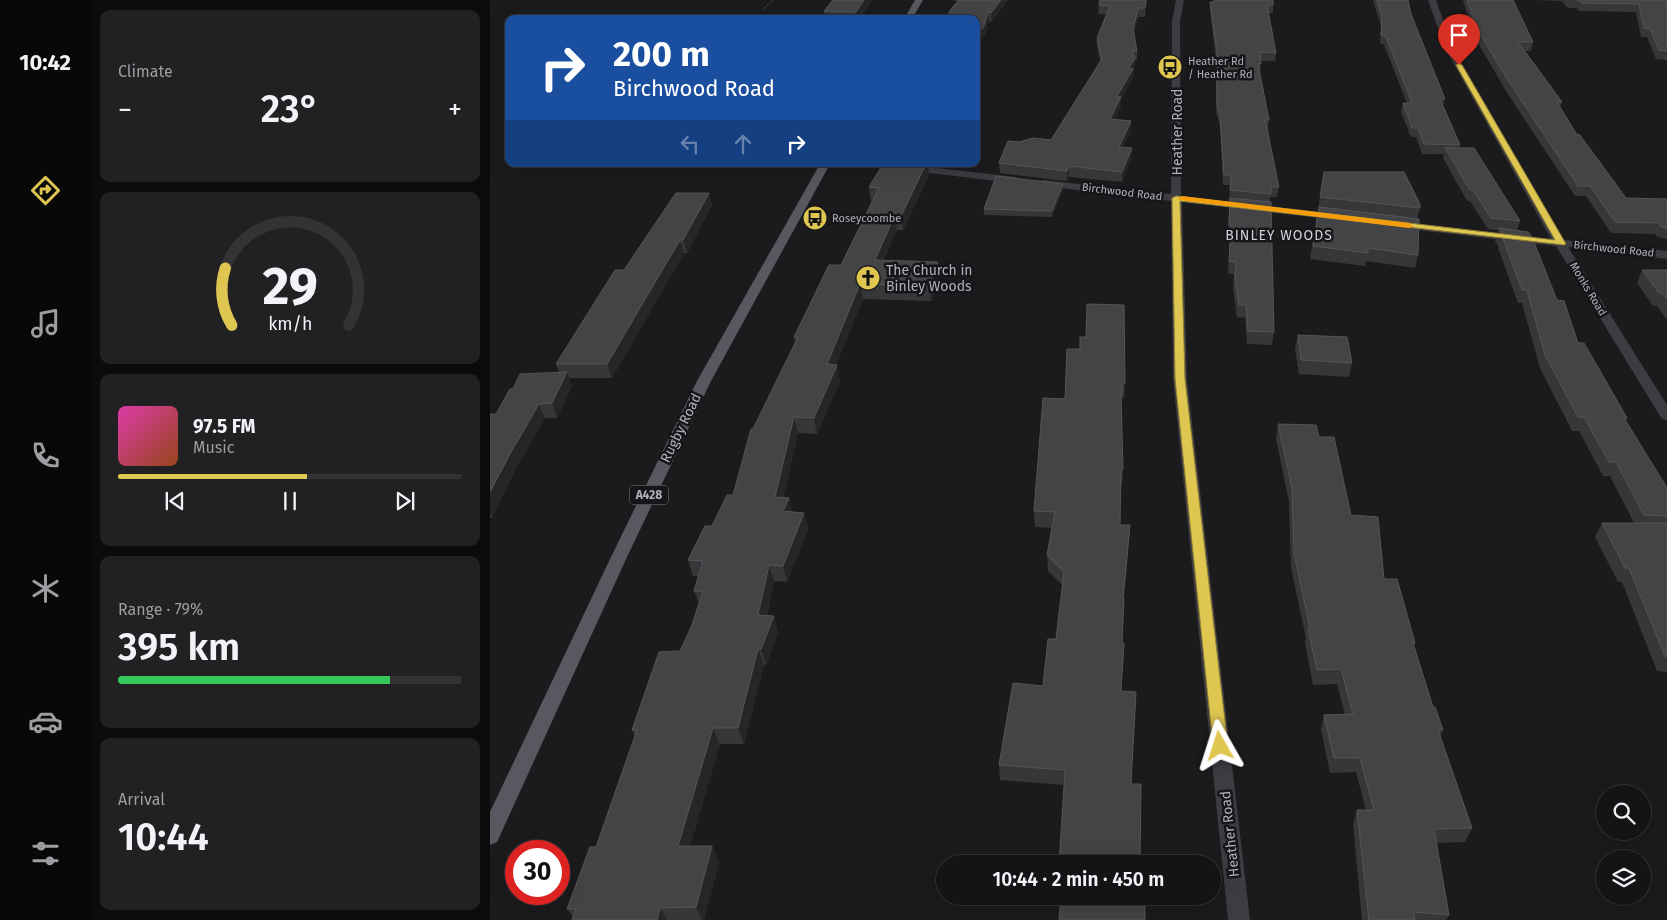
<!DOCTYPE html>
<html lang="en">
<head>
<meta charset="utf-8">
<style>
  :root { --surface:#141416; --page:#212123; --text:#f1f3f6; --muted:#9d9ea1; --line:#333335; --accent:#dec651 }
  body { margin:0; font-family:"Fira Sans",sans-serif; background:var(--page); color:var(--text); height:100vh; display:flex; flex-direction:column; font-size:19px; white-space:nowrap }
  * { box-sizing:border-box; margin:0 }
  p { font-size:16px; color:var(--muted) }
  .icon { flex:none; width:28px; height:28px; fill:none; stroke:currentColor; stroke-width:2; stroke-linecap:round; stroke-linejoin:round }
  .map { position:relative; flex:1; overflow:hidden }
  .details { display:flex; flex-direction:column; gap:10px; padding:10px; background:#0b0b0c; width:400px }
  .details>* { flex:none }
  .guide { position:absolute; left:15px; top:15px; width:475px; height:152px; border-radius:10px; box-shadow:0 5px 20px #0002,0 0 0 1px var(--line); background:#1a4fa0; color:#fff; overflow:hidden }
  .controls { position:absolute; left:1106px; top:785px; display:grid; gap:10px }
  .controls a { display:grid; place-items:center; width:55px; height:55px; border-radius:50%; background:var(--surface); box-shadow:0 5px 20px #0002,0 0 0 1px var(--line); font-size:25px }
  .speed { position:absolute; left:15px; top:840px; display:flex; gap:10px; font-size:25px; font-weight:700; text-align:center }
  .speed>* { display:grid; place-content:center; width:65px; height:65px; border-radius:50%; background:var(--surface); box-shadow:0 5px 20px #0002,0 0 0 1px var(--line); line-height:1 }
  .speed .limit { border:8px solid #d22; background:#fff; color:#111 }
  .pin { position:absolute; display:grid; place-items:center; width:42px; height:42px; color:#fff; margin:-51px -21px; border-radius:50% 50% 50% 0; rotate:-45deg; box-shadow:0 0 5px #0007 }
  .pin .icon { rotate:45deg }
  .me { position:absolute; width:55px; margin:-28px; rotate:354deg; stroke-linejoin:round; filter:drop-shadow(0 0 4px #0008) }
  .turn { display:flex; align-items:center; gap:18px; height:105px; padding:0 25px; font-size:22px }
  .turn .icon { width:65px; height:65px; stroke-width:2.5 }
  .turn b { display:block; font-size:35px; line-height:42px }
  .lanes { display:flex; align-items:center; height:48px; padding:0 25px; background:#0003; justify-content:center; gap:25px; direction:ltr }
  .lanes .off { opacity:.35 }
  .big { font-size:38px; font-weight:600; line-height:1.1 }
  .details .card { flex:1; display:flex; flex-direction:column; justify-content:center; gap:8px; min-width:0; padding:0 18px; border-radius:10px; background:var(--page) }
  .details .dial { align-items:center; gap:0 }
  .dial svg { height:130px; overflow:visible; fill:none; stroke:var(--line); stroke-width:7; stroke-linecap:round; text-anchor:middle }
  .dial text { fill:var(--text); stroke:none }
  .song { display:flex; align-items:center; gap:15px }
  .cover { width:60px; height:60px; border-radius:8px; background:linear-gradient(135deg,hsl(320 70% 55%),hsl(20 70% 35%)) }
  .played { height:5px; border-radius:2px; background:linear-gradient(90deg,var(--accent) 55%,var(--line) 55%) }
  .keys { display:flex; justify-content:space-around; direction:ltr }
  .heat { display:flex; justify-content:space-between; align-items:center; font-size:28px; direction:ltr }
  .charge { height:8px; border-radius:4px; background:linear-gradient(90deg,#34c759 79%,var(--line) 0) }
  .trip { position:absolute; left:446px; top:855px; width:285px; height:50px; border-radius:25px; background:var(--surface); box-shadow:0 5px 20px #0002,0 0 0 1px var(--line); font-weight:600; line-height:50px; text-align:center }
  main { display:flex; flex:1; min-height:0 }
  .tabs { display:flex; flex-direction:column; width:90px; justify-content:space-around; align-items:center; background:#080809; color:var(--muted) }
  .tabs .icon { width:35px; height:35px }
  .tabs .selected { color:var(--accent) }
  .tabs b { font-size:22px; color:var(--text) }
  .map>svg:first-child { display:block }
  .lines { fill:none; stroke-linecap:round; stroke-linejoin:round }
  .path { stroke:#424348; stroke-width:2; stroke-dasharray:1 2; stroke-linecap:butt }
  .minor { fill:#3c3c41; fill-rule:evenodd }
  .primary { fill:#585960; fill-rule:evenodd }
  .wall { fill:#37373a }
  .shaded-wall { fill:#262628 }
  .building { fill:#444447; stroke:#555559 }
  .route { fill:#dec651; stroke:#908135 }
  .slow { fill:#f59e0b }
  .labels { text-anchor:middle; dominant-baseline:central; stroke-width:5; stroke-linejoin:round; paint-order:stroke }
  .far-poi-label { font-size:11px; fill:#afb0ba; stroke:#161618; text-anchor:start }
  .far-street-label { font-size:11px; fill:#afb0ba; stroke:#161618 }
  .shield { fill:#161618; stroke:#818289; stroke-width:1 }
  .shield-label { font-size:12px; font-weight:bold; fill:#afb0ba }
  .street-label { font-size:14px; fill:#afb0ba; stroke:#161618 }
  .far-quarter-label { font-size:14px; letter-spacing:1px; fill:#cfd0d7; stroke:#161618 }
  .poi-label { font-size:14px; fill:#afb0ba; stroke:#161618; text-anchor:start }
</style>
</head>
<body>
<main>
<nav class="tabs">
<b>10:42</b>
<svg class="icon selected" aria-label="directions" viewBox="0 0 24 24"><path d="M12 3l9 9-9 9-9-9zM9 14v-3h6M13 9l2 2-2 2"/></svg>
<svg class="icon" aria-label="music" viewBox="0 0 24 24"><path d="M9 18V5l10-2v13"/><circle cx="6" cy="18" r="3"/><circle cx="16" cy="16" r="3"/></svg>
<svg class="icon" aria-label="phone" viewBox="0 0 24 24"><path d="M5 4h4l2 5-3 2q2 4 5 5l2-3 5 2v4C11 20 4 13 5 4z"/></svg>
<svg class="icon" aria-label="climate" viewBox="0 0 24 24"><path d="M12 3v18M4 7l16 10M4 17L20 7"/></svg>
<svg class="icon" aria-label="car" viewBox="0 0 24 24"><path d="M5 17H2v-5l4-1 3-4h7l3 4 3 1v5h-3M9 17h6M6 11h13"/><circle cx="7" cy="17" r="2"/><circle cx="17" cy="17" r="2"/></svg>
<svg class="icon" aria-label="filters" viewBox="0 0 24 24"><path d="M4 7h16M4 17h16"/><circle cx="9" cy="7" r="2"/><circle cx="15" cy="17" r="2"/></svg>
</nav>
<section class="details">
<div class="card"><p>Climate</p>
<div class="heat"><a>−</a><b class="big">23°</b><a>+</a></div>
</div>
<div class="card dial"><svg viewBox="0 0 100 80">
<path d="M14 69A42 42 0 1 1 86 69"/>
<path d="M14 69A42 42 0 0 1 10 34" stroke="#dec651"/>
<text x="50" y="56" font-size="32" font-weight="700">29</text>
<text x="50" y="72" font-size="11">km/h</text>
</svg></div>
<div class="card">
<div class="song"><i class="cover"></i><div><b>97.5 FM</b><p>Music</p></div></div>
<div class="played"></div>
<div class="keys"><svg class="icon" aria-label="previous" viewBox="0 0 24 24"><path d="M18 5L8 12l10 7zM5 5v14"/></svg><svg class="icon" aria-label="pause" viewBox="0 0 24 24"><path d="M8 5v14M16 5v14"/></svg><svg class="icon" aria-label="next" viewBox="0 0 24 24"><path d="M6 5l10 7-10 7zM19 5v14"/></svg></div>
</div>
<div class="card"><p>Range · 79%</p><b class="big">395 km</b><div class="charge"></div></div>
<div class="card"><p>Arrival</p><b class="big">10:44</b></div>
</section>
<div class="map">
<svg width="1177" height="920" viewBox="0 0 1177 920">
  <rect width="100%" height="100%" fill="#1b1b1d"/>
  <g class="lines">
    <path class="path" d="M273,10L283,0"/>
    <g class="minor">
      <path d="M686,0H694L690,21L691,196L848,214L854,217L848,220L692,202L697,379L760,920H738L683,379L681,201L553,186L548,183L553,180L681,194L682,21Z"/>
      <path d="M938,0H946L963,48L1074,240L1177,251V259L1078,247L1177,405V420L1172,419L1170,416L1066,246L910,228L904,225L910,222L1061,239L955,48Z"/>
      <path d="M381,164H411L525,177L530,180L525,183L386,167Z"/>
    </g>
    <g class="primary">
      <path d="M425,0H433L422,19H414Z"/>
      <path d="M330,164H340L221,381L137,557L7,842L0,845V812L121,557L207,381Z"/>
    </g>
  </g>
  <g class="wall">
    <path d="M382,0L369,19H335L334,11Z"/>
    <path d="M464,0H518L501,22L499,21L495,35L486,46V19L468,1H464Z"/>
    <path d="M610,0H657L655,17H649L644,33L647,51V60H645L643,78L631,99V106L624,120L641,121V131L633,147L642,148L641,158L632,182L579,177L577,181L510,173L509,163L529,142L561,140L610,61L607,47V38L616,14H608L609,5Z"/>
    <path d="M883,0H918L921,14L955,99L953,106L970,145L969,148L1030,221L1027,230L1067,300L1088,343L1137,418L1136,421L1177,488V672L1167,671L1132,582H1128L1105,537L1112,523H1144L1120,476H1113L1089,431H1082L1050,368L1032,303H1028L1008,248L1009,247L1005,241L1008,230L998,229L980,201H977L953,158L954,154H932L926,137H921L911,112L913,103H917L894,45L890,43L891,26Z"/>
    <path d="M973,0H1023L1043,42L1041,51H1035L1072,102L1070,107L1087,135L1136,198L1177,199V239L1167,237L1165,234L1121,233L1096,196H1085L1016,91L985,38Z"/>
    <path d="M1043,0H1177V60L1166,59L1157,37H1151L1146,12L1089,11L1087,8H1078L1072,1Z"/>
    <path d="M720,2L783,5V13H779L786,53L785,61H771L770,72L779,120L778,129L789,187L787,197H780V202L784,332L782,345L757,344L755,318L747,317L743,288L744,274H738L740,237H738L740,185H733L730,126L726,112V60L720,10Z"/>
    <path d="M393,164H444L443,166L438,165L439,175L413,230H407L393,260L449,277L441,301L373,299L346,365L350,381L327,434L308,433L293,498H299L302,512L314,513L318,529L297,582L284,581L277,616H284L288,633L276,665H274L254,744H230L200,846H222L229,862L214,920H82L83,917L77,909L106,847L145,736L142,730L190,651L202,625L209,603L204,591L208,576H203L198,560L222,526L243,495L263,429L305,343L304,337L351,265L382,202H381L379,187Z"/>
    <path d="M834,172L930,208L927,218L928,255L925,268L876,261L875,266L820,259Z"/>
    <path d="M573,184V190L562,217L494,215V209Z"/>
    <path d="M219,193L222,205L197,253H194L122,378H79L82,386L67,418H55L27,466L2,518H0V414H6L23,389L69,372L66,364L134,270Z"/>
    <path d="M1152,270H1177V320L1167,306H1163L1147,283Z"/>
    <path d="M808,335L862,363L859,377L809,374L805,349Z"/>
    <path d="M577,349L635,383L634,398H632V409H631L633,469L632,485H631L630,525H640L639,541L634,598L574,785L510,780L509,765L553,686L566,639L573,586L558,571L557,555L562,528L545,527L544,511L575,399Z"/>
    <path d="M788,424L829,437L861,515L925,643L924,646L943,707L953,730L950,737L982,828L975,842L946,843L959,915L956,920H872L863,824L867,810H876L866,772L840,773L831,729L834,715H855L847,684L823,685L815,643L816,638L801,568L799,502L786,439Z"/>
    <path d="M567,896H650L570,906H567Z"/>
  </g>
  <g class="shaded-wall">
    <path d="M374,0H382L369,19H367L366,12Z"/>
    <path d="M511,0H518L501,22V13Z"/>
    <path d="M656,0H657L655,17V8Z"/>
    <path d="M649,8V17L643,37V28Z"/>
    <path d="M498,12L499,21L495,35L486,46V36Z"/>
    <path d="M645,58L643,78L631,99V106L620,129V119L627,96L639,68Z"/>
    <path d="M641,121V131L628,157L629,147Z"/>
    <path d="M642,148L641,158L632,182V172Z"/>
    <path d="M436,164H438L439,175L413,230L411,216Z"/>
    <path d="M579,166V177L577,181V171Z"/>
    <path d="M573,184V190L562,217V211Z"/>
    <path d="M219,193L222,205L197,253L193,240Z"/>
    <path d="M405,215L407,230L387,275L385,260Z"/>
    <path d="M190,240L194,253L122,378L117,364Z"/>
    <path d="M448,262L449,277L441,301L439,286Z"/>
    <path d="M370,284L373,299L340,380L337,364Z"/>
    <path d="M347,365L350,381L327,434L324,418Z"/>
    <path d="M77,372L82,386L67,418L62,403Z"/>
    <path d="M49,404L55,418L27,466L2,518L0,514V492L21,452Z"/>
    <path d="M304,417L308,433L290,514L285,497Z"/>
    <path d="M299,498L303,514L293,511Z"/>
    <path d="M314,513L318,529L297,582L293,566Z"/>
    <path d="M640,525L639,541L632,614L633,598Z"/>
    <path d="M279,565L284,581L273,632L268,615Z"/>
    <path d="M284,616L288,633L276,665L271,649Z"/>
    <path d="M268,649L274,665L254,744L248,728Z"/>
    <path d="M223,728L230,744L195,862L188,846Z"/>
    <path d="M222,846L229,862L214,920H212L206,907Z"/>
    <path d="M170,908L177,920H167Z"/>
  </g>
  <g class="building">
    <path d="M343,0H374L366,12L334,11Z"/>
    <path d="M469,0H511L501,13L498,12L494,26L486,36V19H457L460,10Z"/>
    <path d="M610,0H656L655,8H649L643,28L647,51H642L645,58L639,68L643,69L627,96L631,97L620,119L641,121L629,147L642,148L632,172L579,166L577,171L509,163L518,141L529,142L543,138L561,140L612,59L607,38L620,6L609,5Z"/>
    <path d="M724,0H783V5H777L786,53L770,52L771,64H768L779,120H775L789,187H781V194L740,190L741,175H734L730,116L727,103V51L720,2H724Z"/>
    <path d="M887,0H918L921,14L955,99H950L970,145L934,144L928,128H922L913,103H921V100L896,37L891,35L892,17Z"/>
    <path d="M977,0H1023L1043,42H1028L1072,102H1067L1087,135L1089,134L1136,198L1177,199V228L1171,227L1169,223L1125,222L1100,186H1088L1019,82L987,29Z"/>
    <path d="M1085,0H1177V51L1169,50L1160,29L1154,28L1149,4L1092,3L1089,0Z"/>
    <path d="M955,148H984L1030,221L1001,218L983,190H980Z"/>
    <path d="M393,164H436L411,216L405,215L385,260L448,262L439,286L370,284L337,364L347,365L324,418L304,417L285,497L299,498L293,511L314,513L293,566L279,565L268,615L284,616L271,649H268L248,728H223L188,846H222L206,907L170,908L167,920H82L86,909H77L100,847H106L147,730H142L169,652L190,651L202,625L213,591H204L213,561L198,560L215,526H222L237,495H243L261,429H263L308,337H304L339,265H351L389,188L379,187Z"/>
    <path d="M834,172H914L930,204V208L830,197Z"/>
    <path d="M506,176L573,184L562,211L494,209Z"/>
    <path d="M186,193H219L193,240H190L117,364H66L125,270H134Z"/>
    <path d="M740,198L781,202L784,332L758,331L756,305H749L745,275L746,262H739L741,225H739Z"/>
    <path d="M829,207L929,219L928,255L878,248V253L823,246Z"/>
    <path d="M1009,228L1038,232L1042,237L1067,300L1074,301L1088,343H1094L1137,418H1134L1177,488V516L1154,515L1126,462H1119L1094,417H1088L1055,355L1037,290H1032L1012,236H1014Z"/>
    <path d="M1152,270H1177V299L1172,293H1169Z"/>
    <path d="M597,304L634,305L635,383H632V394H631L633,469H631L630,525H640L633,598H634L632,643H634L631,691L646,692L641,784H651L650,864H569L575,770L509,765L523,683L553,686L558,639H566L574,572L557,555L565,512L544,511L553,398L575,399L577,349H590V337H596Z"/>
    <path d="M808,335L857,337L862,363L811,360Z"/>
    <path d="M77,372L62,403L49,404L21,452L0,492V414H6L20,389H23L30,374Z"/>
    <path d="M788,424L826,425L829,437H844L861,515L888,517L894,579H907L925,643H923L943,707H945L953,730H948L982,828L944,829L959,915L924,912L925,920H879L867,810H884L870,758H844L834,715L863,714L851,669L827,670L818,628H820L804,553L802,488Z"/>
    <path d="M1112,523H1177V657L1175,656L1139,568H1135Z"/>
    <path d="M571,896H650V904H655V920H569Z"/>
  </g>
  <path class="route" d="M969,63L972,65L1076,244L1074,245L690,201L695,379L738,746L736,751L730,753L725,751L723,746L685,379L682,198L686,196L1065,240L966,65Z"/>
  <path class="slow" d="M692,196L919,223L923,226L919,228L689,200L688,199Z"/>
  <defs>
    <symbol id="bus-disc" viewBox="-11 -11 22 22"><circle r="9.5" fill="#dec651" stroke="#161618"/><path d="M-5-6H5V4H4V6H2V4H-2V6H-4V4H-5ZM-3.5-4V0h7V-4ZM-3.5 1.2v1.5H-2V1.2ZM2 1.2v1.5H3.5V1.2Z" fill="#111"/></symbol>
    <symbol id="church-disc" viewBox="-11 -11 22 22"><circle r="9.5" fill="#dec651" stroke="#161618"/><path d="M-1.2-6h2.4v3.5h3.3v2.4h-3.3V6h-2.4V-.1h-3.3v-2.4h3.3Z" fill="#111"/></symbol>
  </defs>
  <g fill-rule="evenodd">
    <use href="#bus-disc" x="666" y="53" width="28" height="28"/>
    <use href="#bus-disc" x="311" y="204" width="28" height="28"/>
    <use href="#church-disc" x="364" y="264" width="28" height="28"/>
  </g>
  <g class="labels">
    <g class="far-poi-label">
      <text x="698" y="61">Heather Rd<tspan x="698" dy="13">/ Heather Rd</tspan></text>
      <text x="342" y="218">Roseycoombe</text>
    </g>
    <g class="far-street-label">
      <text transform="translate(632 192) rotate(7)">Birchwood Road</text>
      <text transform="translate(1124 249) rotate(6)">Birchwood Road</text>
      <text transform="translate(1098 289) rotate(59)">Monks Road</text>
    </g>
    <rect class="shield" x="140" y="485.5" width="38" height="19" rx="4"/>
    <g class="shield-label">
      <text x="159" y="495">A428</text>
    </g>
    <g class="street-label">
      <text transform="translate(687 132) rotate(-90)">Heather Road</text>
      <text transform="translate(191 428) rotate(-64)">Rugby Road</text>
      <text transform="translate(740 834) rotate(-96)">Heather Road</text>
    </g>
    <g class="far-quarter-label">
      <text x="789" y="235">BINLEY WOODS</text>
    </g>
    <g class="poi-label">
      <text x="396" y="270">The Church in<tspan x="396" dy="16">Binley Woods</tspan></text>
    </g>
  </g>
</svg>
<div class="controls">
<a><svg class="icon" aria-label="search" viewBox="0 0 24 24"><circle cx="10" cy="10" r="6"/><path d="M15 15l6 6"/></svg></a>
<a><svg class="icon" aria-label="layers" viewBox="0 0 24 24"><path d="M12 4l9 5-9 5-9-5zM3 14l9 5 9-5"/></svg></a>
</div>
<div class="speed"><div class="limit">30</div></div>
<div class="pin" style="left:969px;top:65px;background:#d93025"><svg class="icon" aria-label="arrive" viewBox="0 0 24 24"><path d="M6 21V4h12l-3 4 3 4H6"/></svg></div>
<svg class="me" style="left:730px;top:746px" viewBox="-20 -20 40 40"><path d="M0-17L14 15 0 8-14 15z" fill="#dec651" stroke="#fff" stroke-width="4"/></svg>
<div class="trip">10:44 · 2 min · 450 m</div>
<div class="guide">
<div class="turn"><svg class="icon" aria-label="right" viewBox="0 0 24 24"><path d="M7 20v-9h11M14 6l5 5-5 5"/></svg><div><b>200 m</b>Birchwood Road</div></div>
<div class="lanes"><svg class="icon off" aria-label="left" viewBox="0 0 24 24"><path d="M17 20v-9H6M10 6l-5 5 5 5"/></svg><svg class="icon off" aria-label="ahead" viewBox="0 0 24 24"><path d="M12 20V5M6 11l6-6 6 6"/></svg><svg class="icon" aria-label="right" viewBox="0 0 24 24"><path d="M7 20v-9h11M14 6l5 5-5 5"/></svg></div>
</div>
</div>
</main>
</body>
</html>
